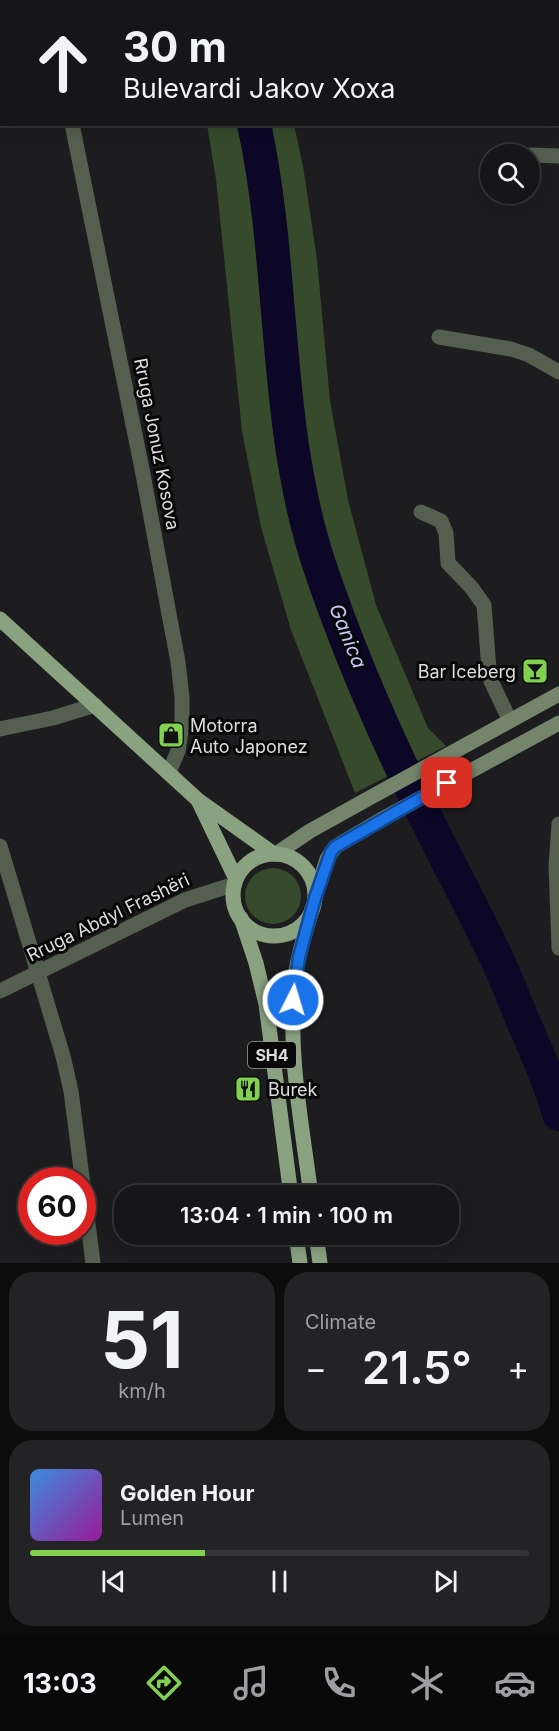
<!DOCTYPE html>
<html lang="en">
<head>
<meta charset="utf-8">
<style>
  :root { --surface:#161618; --page:#232325; --text:#f1f3f6; --muted:#9e9fa2; --line:#353537; --accent:#81d050 }
  body { margin:0; font-family:Inter,sans-serif; background:var(--page); color:var(--text); height:100vh; display:flex; flex-direction:column; font-size:22px; white-space:nowrap }
  * { box-sizing:border-box; margin:0 }
  p { font-size:20px; color:var(--muted) }
  .icon { flex:none; width:33px; height:33px; fill:none; stroke:currentColor; stroke-width:2; stroke-linecap:round; stroke-linejoin:round }
  .map { position:relative; height:1263px; overflow:hidden }
  .drawer { display:flex; flex-direction:column; gap:9px; padding:9px; background:#0c0c0d; flex:1 }
  .drawer>* { flex:none }
  .hud { position:absolute; left:0px; top:0px; width:560px; height:126px; box-shadow:0 3px 15px #0003,0 0 0 2px var(--line); background:#161618; color:var(--text); overflow:hidden }
  .fabs { position:absolute; left:480px; top:144px; display:grid; gap:12px }
  .fabs a { display:grid; place-items:center; width:60px; height:60px; border-radius:50%; background:var(--surface); box-shadow:0 3px 15px #0003,0 0 0 2px var(--line); font-size:30px }
  .speed { position:absolute; left:18px; top:1167px; display:flex; gap:12px; font-size:30px; font-weight:700; text-align:center }
  .speed>* { display:grid; place-content:center; width:78px; height:78px; border-radius:50%; background:var(--surface); box-shadow:0 3px 15px #0003,0 0 0 2px var(--line); line-height:1 }
  .speed .limit { border:9px solid #d22; background:#fff; color:#111 }
  .pin { position:absolute; display:grid; place-items:center; width:51px; height:51px; color:#fff; margin:-26px; border-radius:12px; box-shadow:0 3px 9px #0006 }
  .me { position:absolute; width:66px; margin:-33px; rotate:5deg; stroke-linejoin:round; filter:drop-shadow(0 0 4px #0008) }
  .turn { display:flex; align-items:center; gap:21px; height:126px; padding:0 24px; font-size:27px }
  .turn .icon { width:78px; height:78px; stroke-width:2.5 }
  .turn b { display:block; font-size:42px; line-height:51px }
  .big { font-size:45px; font-weight:600; line-height:1.1 }
  .drawer .tile { flex:1; display:flex; flex-direction:column; justify-content:center; gap:9px; min-width:0; padding:0 21px; border-radius:24px; background:var(--page) }
  .drawer .dial { align-items:center; gap:0 }
  .dial b { font-size:78px; line-height:1 }
  .song { display:flex; align-items:center; gap:18px }
  .cover { width:72px; height:72px; border-radius:9px; background:linear-gradient(135deg,hsl(210 70% 55%),hsl(300 70% 35%)) }
  .played { height:6px; border-radius:3px; background:linear-gradient(90deg,var(--accent) 35%,var(--line) 35%) }
  .keys { display:flex; justify-content:space-around; direction:ltr }
  .heat { display:flex; justify-content:space-between; align-items:center; font-size:33px; direction:ltr }
  .drawer .tiles { flex:1; display:grid; gap:9px; grid-template-columns:1fr 1fr }
  .tile:last-child { grid-column:span 2 }
  .trip { position:absolute; left:114px; top:1185px; width:345px; height:60px; border-radius:24px; background:var(--surface); box-shadow:0 3px 15px #0003,0 0 0 2px var(--line); font-weight:600; line-height:60px; text-align:center }
  .dock { display:flex; height:96px; justify-content:space-around; align-items:center; background:#09090a; color:var(--muted) }
  .dock .icon { width:42px; height:42px }
  .dock .current { color:var(--accent) }
  .dock b { font-size:27px; color:var(--text) }
  .map>svg:first-child { display:block }
  .green { fill:#374b2c }
  .lines { fill:none; stroke-linecap:round; stroke-linejoin:round }
  .river { stroke:#0c0727; stroke-width:34 }
  .minor { stroke:#555f4f; stroke-width:15 }
  .secondary { stroke:#74856b; stroke-width:15 }
  .primary { stroke:#8ba281; stroke-width:15 }
  .route-casing { stroke:#114b97; stroke-width:15 }
  .route { stroke:#1a73e8; stroke-width:10 }
  .labels { text-anchor:middle; dominant-baseline:central; stroke-width:6; stroke-linejoin:round; paint-order:stroke }
  .shield { fill:#080809; stroke:#9d9d9e; stroke-width:1.5 }
  .shield-label { font-size:16px; font-weight:bold; fill:#ddddde }
  .street-label { font-size:18px; fill:#ddddde; stroke:#080809 }
  .poi-label { font-size:18px; fill:#ddddde; stroke:#080809; text-anchor:start }
  .water-label { font-size:20px; font-style:italic; fill:#c4c5fa; stroke:#080809 }
</style>
</head>
<body>
<div class="map">
<svg width="559" height="1263" viewBox="0 0 559 1263">
  <rect width="100%" height="100%" fill="#1d1d20"/>
  <g class="green">
    <path d="M179,0H270V1L179,2Z"/>
    <path d="M207,125H294L303,166L317,260L330,401L348,500L376,605L428,728L446,746L355,793L291,630L261,527L242,431L216,179Z"/>
    <circle cx="273" cy="896" r="28"/>
  </g>
  <g class="lines">
    <g class="river">
      <path d="M227,0V2"/>
      <path d="M254,124C286,271 272,427 321,570C352,661 392,751 435,836C454,874 474,911 492,949C504,972 513,997 523,1021C537,1052 550,1082 559,1114"/>
    </g>
    <g class="minor">
      <path d="M47,0V2"/>
      <path d="M431,0L441,2"/>
      <path d="M455,0V2"/>
      <path d="M477,2L478,0"/>
      <path d="M558,18H559"/>
      <path d="M72,124L142,469L178,662L182,697V725L178,751L169,772"/>
      <path d="M530,155L559,156"/>
      <path d="M439,337L511,349L529,355L559,372"/>
      <path d="M421,512L441,521L446,533L448,563L471,587L484,605L489,670L491,681L510,721"/>
      <path d="M0,729L53,718L95,705"/>
      <path d="M559,824L556,866L559,948"/>
      <path d="M0,846L63,1056L71,1091L93,1263"/>
      <path d="M0,991L185,900L235,884"/>
    </g>
    <g class="secondary">
      <path d="M276,854L310,831L373,796L559,694"/>
      <path d="M315,898L327,859L335,847L384,818L559,723"/>
    </g>
    <g class="primary">
      <path d="M0,619L198,800L274,854"/>
      <path d="M198,800L236,879"/>
      <circle cx="274" cy="895" r="41"/>
      <path d="M241,918L256,963L266,1004L291,1196"/>
      <path d="M311,1196C302,1124 287,1052 295,980C297,956 306,932 312,909"/>
      <path d="M296,1234L300,1263"/>
      <path d="M316,1234L320,1263"/>
    </g>
  </g>
  <g class="lines">
    <defs>
      <path id="route" d="M293,1000L299,957L315,898L331,852L335,847L447,783"/>
    </defs>
    <use href="#route" class="route-casing"/>
    <use href="#route" class="route"/>
  </g>
  <defs>
    <symbol id="bar-square" viewBox="-11 -11 22 22"><rect x="-9" y="-9" width="18" height="18" rx="4" fill="#81d050" stroke="#080809"/><path d="M-6-5H6L.8 .8V4.5H3.5V6h-7V4.5H-.8V.8Z" fill="#111"/></symbol>
    <symbol id="shop-square" viewBox="-11 -11 22 22"><rect x="-9" y="-9" width="18" height="18" rx="4" fill="#81d050" stroke="#080809"/><path d="M-5-2.5h2.3a2.7 3.5 0 0 1 5.4 0H5L5.5 6h-11ZM-1.5-2.5h3a1.5 2.3 0 0 0-3 0Z" fill="#111"/></symbol>
    <symbol id="restaurant-square" viewBox="-11 -11 22 22"><rect x="-9" y="-9" width="18" height="18" rx="4" fill="#81d050" stroke="#080809"/><path d="M-5-6h1v4h1v-4h1v4h1v-4h1v5L-1.5 .5V6h-2V.5L-5-1ZM5-6V6H3V1.5H1.5Q1.5-4 5-6Z" fill="#111"/></symbol>
  </defs>
  <g fill-rule="evenodd">
    <use href="#bar-square" x="520" y="656" width="30" height="30"/>
    <use href="#shop-square" x="156" y="720" width="30" height="30"/>
    <use href="#restaurant-square" x="233" y="1074" width="30" height="30"/>
  </g>
  <g class="labels">
    <rect class="shield" x="248" y="1042" width="48" height="26" rx="4.5"/>
    <g class="shield-label">
      <text x="272" y="1055">SH4</text>
    </g>
    <g class="street-label">
      <text transform="translate(157 444) rotate(79)">Rruga Jonuz Kosova</text>
      <text transform="translate(108 917) rotate(-26)">Rruga Abdyl Frashëri</text>
    </g>
    <g class="poi-label">
      <text x="516" y="671" text-anchor="end">Bar Iceberg</text>
      <text x="190" y="725">Motorra<tspan x="190" dy="21">Auto Japonez</tspan></text>
      <text x="268" y="1089">Burek</text>
    </g>
    <g class="water-label">
      <text transform="translate(348 636) rotate(68)">Ganica</text>
    </g>
  </g>
</svg>
<div class="fabs">
<a><svg class="icon" aria-label="search" viewBox="0 0 24 24"><circle cx="10" cy="10" r="6"/><path d="M15 15l6 6"/></svg></a>
</div>
<div class="speed"><div class="limit">60</div></div>
<div class="pin" style="left:447px;top:783px;background:#d93025"><svg class="icon" aria-label="arrive" viewBox="0 0 24 24"><path d="M6 21V4h12l-3 4 3 4H6"/></svg></div>
<svg class="me" style="left:293px;top:1000px" viewBox="-20 -20 40 40"><circle r="17" fill="#1a73e8" stroke="#fff" stroke-width="3"/><path d="M0-11L8 9 0 5-8 9z" fill="#fff"/></svg>
<div class="trip">13:04 · 1 min · 100 m</div>
<div class="hud">
<div class="turn"><svg class="icon" aria-label="ahead" viewBox="0 0 24 24"><path d="M12 20V5M6 11l6-6 6 6"/></svg><div><b>30 m</b>Bulevardi Jakov Xoxa</div></div>
</div>
</div>
<section class="drawer">
<div class="tiles">
<div class="tile dial"><b>51</b><p>km/h</p></div>
<div class="tile"><p>Climate</p>
<div class="heat"><a>−</a><b class="big">21.5°</b><a>+</a></div>
</div>
<div class="tile">
<div class="song"><i class="cover"></i><div><b>Golden Hour</b><p>Lumen</p></div></div>
<div class="played"></div>
<div class="keys"><svg class="icon" aria-label="previous" viewBox="0 0 24 24"><path d="M18 5L8 12l10 7zM5 5v14"/></svg><svg class="icon" aria-label="pause" viewBox="0 0 24 24"><path d="M8 5v14M16 5v14"/></svg><svg class="icon" aria-label="next" viewBox="0 0 24 24"><path d="M6 5l10 7-10 7zM19 5v14"/></svg></div>
</div>
</div>
</section>
<nav class="dock">
<b>13:03</b>
<svg class="icon current" aria-label="directions" viewBox="0 0 24 24"><path d="M12 3l9 9-9 9-9-9zM9 14v-3h6M13 9l2 2-2 2"/></svg>
<svg class="icon" aria-label="music" viewBox="0 0 24 24"><path d="M9 18V5l10-2v13"/><circle cx="6" cy="18" r="3"/><circle cx="16" cy="16" r="3"/></svg>
<svg class="icon" aria-label="phone" viewBox="0 0 24 24"><path d="M5 4h4l2 5-3 2q2 4 5 5l2-3 5 2v4C11 20 4 13 5 4z"/></svg>
<svg class="icon" aria-label="climate" viewBox="0 0 24 24"><path d="M12 3v18M4 7l16 10M4 17L20 7"/></svg>
<svg class="icon" aria-label="car" viewBox="0 0 24 24"><path d="M5 17H2v-5l4-1 3-4h7l3 4 3 1v5h-3M9 17h6M6 11h13"/><circle cx="7" cy="17" r="2"/><circle cx="17" cy="17" r="2"/></svg>
</nav>
</body>
</html>
